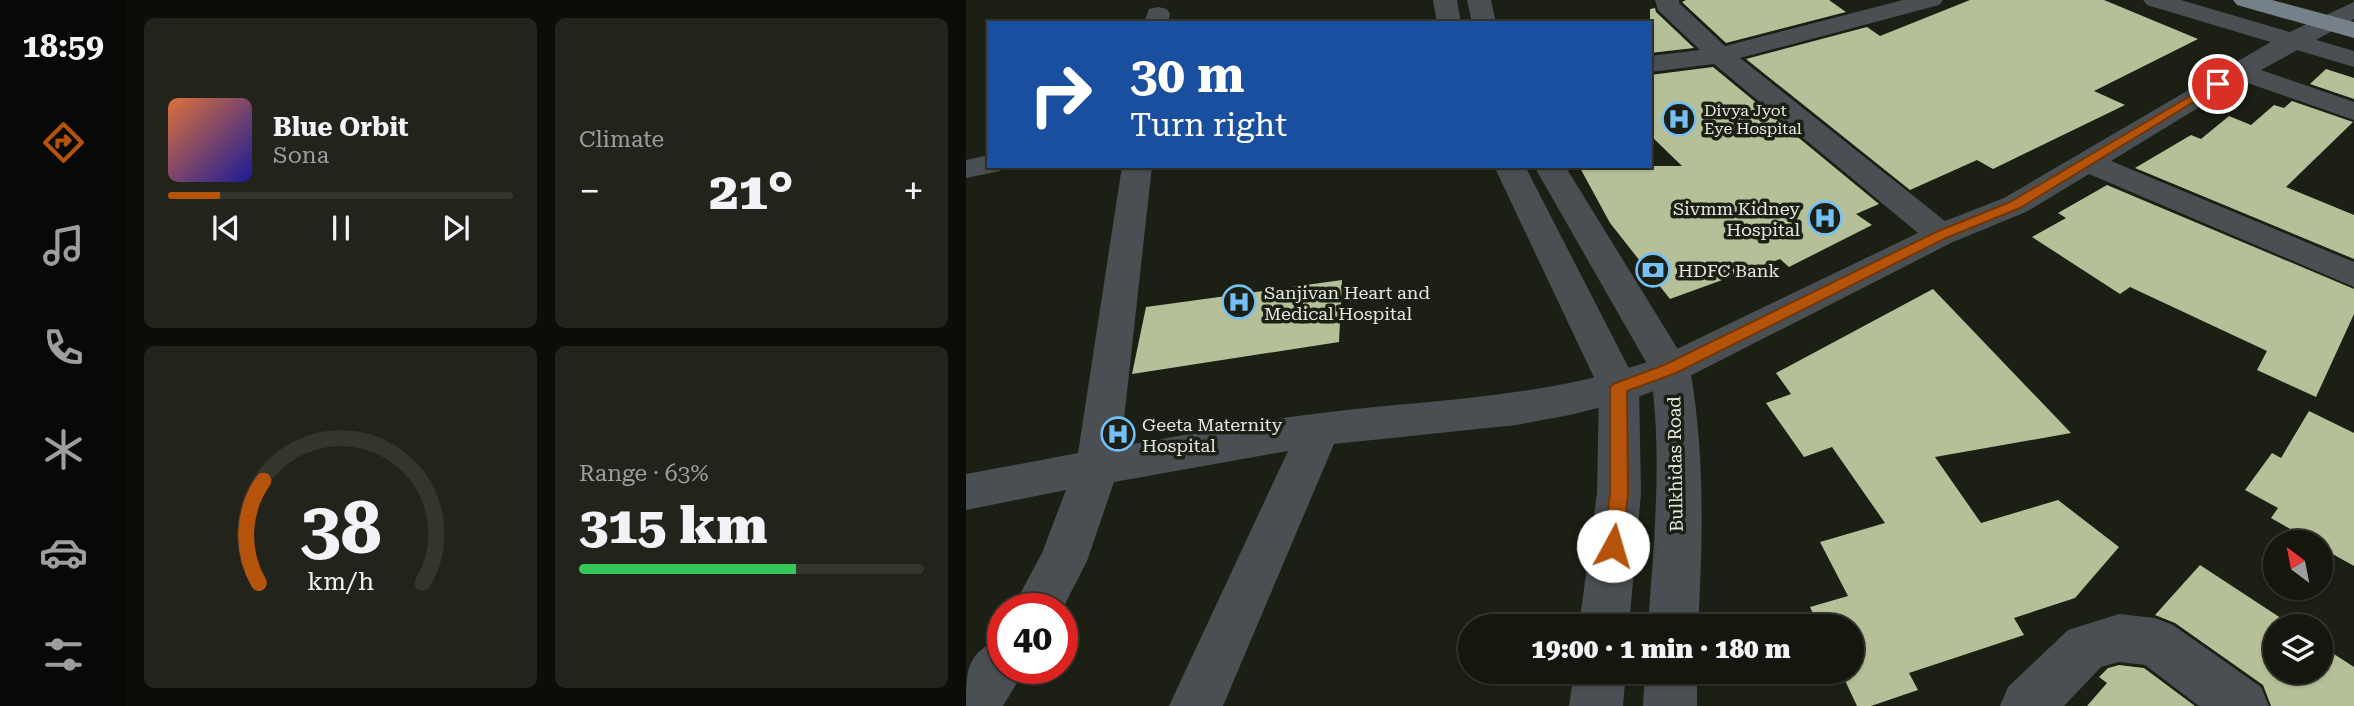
<!DOCTYPE html>
<html lang="en">
<head>
<meta charset="utf-8">
<style>
  :root { --surface:#15170e; --page:#22241c; --text:#f1f3f6; --muted:#9d9f9e; --line:#34362e; --accent:#b45309 }
  body { margin:0; font-family:"Roboto Serif",serif; background:var(--page); color:var(--text); height:100vh; display:flex; flex-direction:column; font-size:26px; white-space:nowrap }
  * { box-sizing:border-box; margin:0 }
  p { font-size:23px; color:var(--muted) }
  .icon { flex:none; width:38px; height:38px; fill:none; stroke:currentColor; stroke-width:2; stroke-linecap:round; stroke-linejoin:round }
  .map { position:relative; flex:1; overflow:hidden }
  .details { display:flex; flex-direction:column; gap:18px; padding:18px; background:#0c0d08; width:840px }
  .details>* { flex:none }
  .guide { position:absolute; left:21px; top:21px; width:665px; height:147px; border-radius:0px; box-shadow:0 2px 5px #0004,0 0 0 2px var(--line); background:#1a4fa0; color:#fff; overflow:hidden }
  .needle { width:46px; rotate:328deg }
  .tools { position:absolute; left:1297px; top:530px; display:grid; gap:14px }
  .tools a { display:grid; place-items:center; width:70px; height:70px; border-radius:50%; background:var(--surface); box-shadow:0 2px 5px #0004,0 0 0 2px var(--line); font-size:35px }
  .speed { position:absolute; left:21px; top:593px; display:flex; gap:14px; font-size:35px; font-weight:700; text-align:center }
  .speed>* { display:grid; place-content:center; width:91px; height:91px; border-radius:50%; background:var(--surface); box-shadow:0 2px 5px #0004,0 0 0 2px var(--line); line-height:1 }
  .speed .limit { border:10px solid #d22; background:#fff; color:#111 }
  .pin { position:absolute; display:grid; place-items:center; width:60px; height:60px; color:#fff; margin:-30px; border:4px solid #fff; border-radius:50%; box-shadow:0 2px 7px #0007 }
  .me { position:absolute; width:77px; margin:-38px; rotate:6deg; stroke-linejoin:round; filter:drop-shadow(0 0 5px #0008) }
  .turn { display:flex; align-items:center; gap:24px; height:147px; padding:0 28px; font-size:32px }
  .turn .icon { width:91px; height:91px; stroke-width:2.5 }
  .turn b { display:block; font-size:49px; line-height:60px }
  .big { font-size:52px; font-weight:800; line-height:1.1 }
  .details .card { flex:1; display:flex; flex-direction:column; justify-content:center; gap:10px; min-width:0; padding:0 24px; border-radius:10px; background:var(--page) }
  .details .dial { align-items:center; gap:0 }
  .dial svg { height:182px; overflow:visible; fill:none; stroke:var(--line); stroke-width:7; stroke-linecap:round; text-anchor:middle }
  .dial text { fill:var(--text); stroke:none }
  .song { display:flex; align-items:center; gap:21px }
  .cover { width:84px; height:84px; border-radius:10px; background:linear-gradient(135deg,hsl(20 70% 55%),hsl(240 70% 35%)) }
  .played { height:7px; border-radius:4px; background:linear-gradient(90deg,var(--accent) 15%,var(--line) 15%) }
  .keys { display:flex; justify-content:space-around; direction:ltr }
  .heat { display:flex; justify-content:space-between; align-items:center; font-size:38px; direction:ltr }
  .charge { height:10px; border-radius:5px; background:linear-gradient(90deg,#34c759 63%,var(--line) 0) }
  .details .tiles { flex:1; display:grid; gap:18px; grid-template-columns:repeat(2,1fr) }
  .trip { position:absolute; left:492px; top:614px; width:406px; height:70px; border-radius:35px; background:var(--surface); box-shadow:0 2px 5px #0004,0 0 0 2px var(--line); font-weight:800; line-height:70px; text-align:center }
  main { display:flex; flex:1; min-height:0 }
  .menu { display:flex; flex-direction:column; width:126px; justify-content:space-around; align-items:center; background:#080906; color:var(--muted) }
  .menu .icon { width:49px; height:49px }
  .menu .on { color:var(--accent) }
  .menu b { font-size:32px; color:var(--text) }
  .map>svg:first-child { display:block }
  .building { fill:#b5c098 }
  .lines { fill:none; stroke-linecap:round; stroke-linejoin:round }
  .minor { fill:#494f53; fill-rule:evenodd }
  .tertiary { fill:#494f53; fill-rule:evenodd }
  .primary { fill:#758089; fill-rule:evenodd }
  .route { fill:#b45309; stroke:#753606; stroke-width:2 }
  .labels { text-anchor:middle; dominant-baseline:central; stroke-width:7; stroke-linejoin:round; paint-order:stroke }
  .far-poi-label { font-size:16px; fill:#e6e9e0; stroke:#1c1f13; text-anchor:start }
  .poi-label { font-size:18px; fill:#e6e9e0; stroke:#1c1f13; text-anchor:start }
  .street-label { font-size:18px; fill:#e6e9e0; stroke:#1c1f13 }
</style>
</head>
<body>
<main>
<nav class="menu">
<b>18:59</b>
<svg class="icon on" aria-label="directions" viewBox="0 0 24 24"><path d="M12 3l9 9-9 9-9-9zM9 14v-3h6M13 9l2 2-2 2"/></svg>
<svg class="icon" aria-label="music" viewBox="0 0 24 24"><path d="M9 18V5l10-2v13"/><circle cx="6" cy="18" r="3"/><circle cx="16" cy="16" r="3"/></svg>
<svg class="icon" aria-label="phone" viewBox="0 0 24 24"><path d="M5 4h4l2 5-3 2q2 4 5 5l2-3 5 2v4C11 20 4 13 5 4z"/></svg>
<svg class="icon" aria-label="climate" viewBox="0 0 24 24"><path d="M12 3v18M4 7l16 10M4 17L20 7"/></svg>
<svg class="icon" aria-label="car" viewBox="0 0 24 24"><path d="M5 17H2v-5l4-1 3-4h7l3 4 3 1v5h-3M9 17h6M6 11h13"/><circle cx="7" cy="17" r="2"/><circle cx="17" cy="17" r="2"/></svg>
<svg class="icon" aria-label="filters" viewBox="0 0 24 24"><path d="M4 7h16M4 17h16"/><circle cx="9" cy="7" r="2"/><circle cx="15" cy="17" r="2"/></svg>
</nav>
<section class="details">
<div class="tiles">
<div class="card">
<div class="song"><i class="cover"></i><div><b>Blue Orbit</b><p>Sona</p></div></div>
<div class="played"></div>
<div class="keys"><svg class="icon" aria-label="previous" viewBox="0 0 24 24"><path d="M18 5L8 12l10 7zM5 5v14"/></svg><svg class="icon" aria-label="pause" viewBox="0 0 24 24"><path d="M8 5v14M16 5v14"/></svg><svg class="icon" aria-label="next" viewBox="0 0 24 24"><path d="M6 5l10 7-10 7zM19 5v14"/></svg></div>
</div>
<div class="card"><p>Climate</p>
<div class="heat"><a>−</a><b class="big">21°</b><a>+</a></div>
</div>
<div class="card dial"><svg viewBox="0 0 100 80">
<path d="M14 69A42 42 0 1 1 86 69"/>
<path d="M14 69A42 42 0 0 1 16 24" stroke="#b45309"/>
<text x="50" y="56" font-size="32" font-weight="700">38</text>
<text x="50" y="72" font-size="11">km/h</text>
</svg></div>
<div class="card"><p>Range · 63%</p><b class="big">315 km</b><div class="charge"></div></div>
</div>
</section>
<div class="map">
<svg width="1388" height="706" viewBox="0 0 1388 706">
  <rect width="100%" height="100%" fill="#1c1f13"/>
  <g class="building">
    <path d="M720,0H863L880,12L760,43L716,2Z"/>
    <path d="M1004,0H1138L1232,39L1128,91L1159,105L1027,169L1011,160L944,190L780,59L901,27L914,36Z"/>
    <path d="M689,8L690,12L728,48L684,53V9Z"/>
    <path d="M747,67L913,204L890,214L906,225L823,267L814,259L704,299L644,223L613,166H716L684,135V75Z"/>
    <path d="M1360,69L1388,78V99L1344,84Z"/>
    <path d="M1326,101L1387,122L1320,187L1388,215V259L1169,168L1225,135L1235,139L1263,116L1285,125L1308,105L1318,108Z"/>
    <path d="M1141,185L1388,289V314L1350,397L1291,370L1301,351L1164,287L1154,294L1066,237L1100,218L1092,213Z"/>
    <path d="M376,280L373,342L166,374L180,307Z"/>
    <path d="M967,289L1105,433L969,457L1015,523L1092,500L1153,547L1109,598L1048,618L1058,635L943,673L952,690L905,706H891L875,672H886V626H853L844,607L882,596L854,542L919,523L866,447L838,457L800,403L825,394L810,373Z"/>
    <path d="M1343,411L1388,433V566L1354,547V542H1347L1305,518L1312,508L1279,490L1306,453L1315,458Z"/>
    <path d="M1234,565L1327,626H1309V672H1354V645L1388,667V706H1305L1297,685L1209,623L1189,615Z"/>
    <path d="M1153,665L1178,668L1229,706H1121L1141,683L1133,677L1142,668Z"/>
  </g>
  <g class="lines">
    <g class="minor">
      <path d="M689,0H713V3L759,46L937,0H977L973,5L774,58L979,221L1038,198L1315,36L1388,2V19L1295,70L1388,102V120L1276,81L1145,161L1388,262V287L1123,174L1060,212L987,242L718,379L667,399L604,415L550,425L368,444L257,706H203L322,451L148,482L121,561L96,610L46,609L76,553L100,490L0,510V474L112,453L156,166H186L155,446C221,435 288,421 355,413C468,399 582,398 690,359L952,233L748,64L684,72V56L734,50L692,10Z"/>
      <path d="M192,7L201,9L204,14L202,23H178L183,9Z"/>
      <path d="M23,155V166H37L34,171L0,178V160Z"/>
      <path d="M1153,614L1189,618L1207,625L1295,687L1303,706H1233L1179,665L1153,662L1135,667L1098,706H1034L1042,687L1102,630Z"/>
      <path d="M37,638V668H60L37,706H0C0,670 0,652 37,638Z"/>
    </g>
    <g class="tertiary">
      <path d="M467,0H491L495,23H471Z"/>
      <path d="M501,0H525L530,23H506Z"/>
      <path d="M1177,0H1215L1388,51V67L1181,5Z"/>
      <path d="M528,166H559L673,388L675,493L663,626H613L631,493L633,388Z"/>
      <path d="M568,166H599L724,369C739,453 737,541 732,626H682C688,540 697,455 684,369Z"/>
      <path d="M608,672H660L657,706H603Z"/>
      <path d="M679,672H731V706H677Z"/>
    </g>
    <path class="primary" d="M1267,0H1306L1388,22V38L1271,5Z"/>
  </g>
  <path class="route" d="M1248,82L1257,84L1054,208L980,238L710,373L661,391L662,493L657,546L654,552L647,555L640,552L638,546L644,493V388L647,384L698,365L970,232L1044,202Z"/>
  <defs>
    <symbol id="hospital-ring" viewBox="-11 -11 22 22"><circle r="9.5" fill="#1c1f13" stroke="#74c0f6" stroke-width="1.5"/><path d="M-5-5h3v3.5h4V-5h3V5h-3V1.5h-4V5h-3Z" fill="#74c0f6"/></symbol>
    <symbol id="bank-ring" viewBox="-11 -11 22 22"><circle r="9.5" fill="#1c1f13" stroke="#74c0f6" stroke-width="1.5"/><path d="M-6-4H6V4H-6ZM0-2.3a2.3 2.3 0 1 0 0 4.6a2.3 2.3 0 1 0 0-4.6Z" fill="#74c0f6"/></symbol>
  </defs>
  <g fill-rule="evenodd">
    <use href="#hospital-ring" x="694" y="100" width="38" height="38"/>
    <use href="#hospital-ring" x="840" y="199" width="38" height="38"/>
    <use href="#bank-ring" x="668" y="251" width="38" height="38"/>
    <use href="#hospital-ring" x="254" y="283" width="38" height="38"/>
    <use href="#hospital-ring" x="133" y="415" width="38" height="38"/>
  </g>
  <g class="labels">
    <g class="far-poi-label">
      <text x="738" y="110">Divya Jyot<tspan x="738" dy="18">Eye Hospital</tspan></text>
    </g>
    <g class="poi-label">
      <text x="834" y="208" text-anchor="end">Sivmm Kidney<tspan x="834" dy="21">Hospital</tspan></text>
      <text x="712" y="270">HDFC Bank</text>
      <text x="298" y="292">Sanjivan Heart and<tspan x="298" dy="21">Medical Hospital</tspan></text>
      <text x="176" y="424">Geeta Maternity<tspan x="176" dy="21">Hospital</tspan></text>
    </g>
    <g class="street-label">
      <text transform="translate(709 464) rotate(-91)">Bulkhidas Road</text>
    </g>
  </g>
</svg>
<div class="tools">
<a><svg class="needle" viewBox="-14 -14 28 28"><path d="M0-13l5 13h-10z" fill="#e53935"/><path d="M0 13l5-13h-10z" fill="#9d9f9e"/></svg></a>
<a><svg class="icon" aria-label="layers" viewBox="0 0 24 24"><path d="M12 4l9 5-9 5-9-5zM3 14l9 5 9-5"/></svg></a>
</div>
<div class="speed"><div class="limit">40</div></div>
<div class="pin" style="left:1252px;top:84px;background:#d93025"><svg class="icon" aria-label="arrive" viewBox="0 0 24 24"><path d="M6 21V4h12l-3 4 3 4H6"/></svg></div>
<svg class="me" style="left:647px;top:546px" viewBox="-20 -20 40 40"><circle r="19" fill="#fff"/><path d="M0-13L10 11 0 6-10 11z" fill="#b45309"/></svg>
<div class="trip">19:00 · 1 min · 180 m</div>
<div class="guide">
<div class="turn"><svg class="icon" aria-label="right" viewBox="0 0 24 24"><path d="M7 20v-9h11M14 6l5 5-5 5"/></svg><div><b>30 m</b>Turn right</div></div>
</div>
</div>
</main>
</body>
</html>
